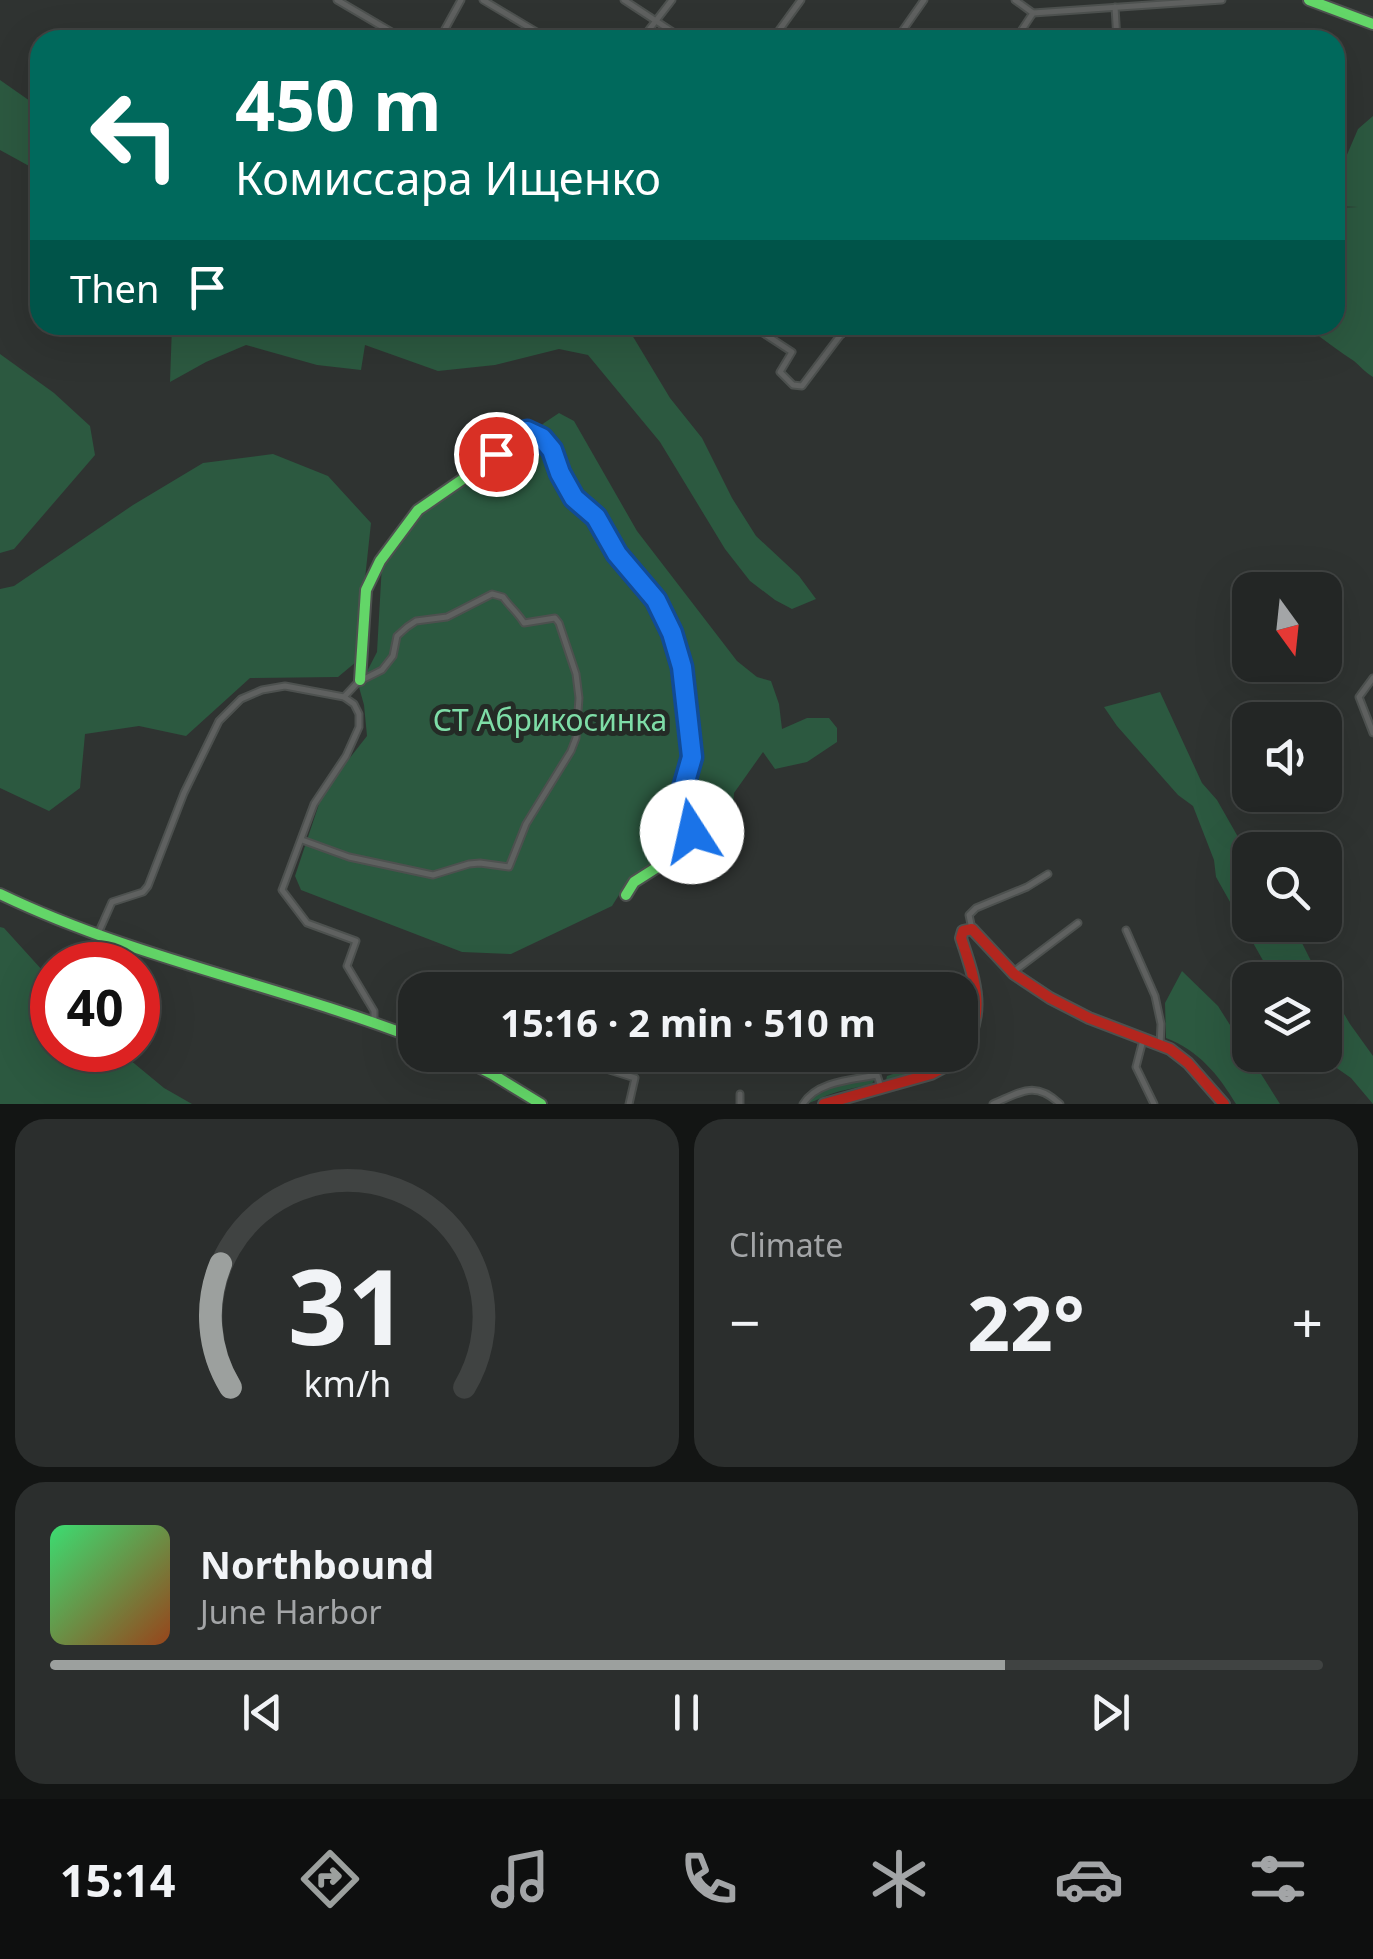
<!DOCTYPE html>
<html lang="en">
<head>
<meta charset="utf-8">
<style>
  :root { --surface:#232625; --page:#2b2e2d; --text:#f1f3f6; --muted:#a3a5a7; --line:#404342; --accent:#9ca09e }
  body { margin:0; font-family:"Noto Sans",sans-serif; background:var(--page); color:var(--text); height:100vh; display:flex; flex-direction:column; font-size:38px; white-space:nowrap }
  * { box-sizing:border-box; margin:0 }
  p { font-size:32px; color:var(--muted) }
  .icon { flex:none; width:55px; height:55px; fill:none; stroke:currentColor; stroke-width:2; stroke-linecap:round; stroke-linejoin:round }
  .map { position:relative; height:1104px; overflow:hidden }
  .sheet { display:flex; flex-direction:column; gap:15px; padding:15px; background:#131514; flex:1 }
  .sheet>* { flex:none }
  .hud { position:absolute; left:30px; top:30px; width:1315px; height:305px; border-radius:30px; box-shadow:0 10px 40px #0002,0 0 0 2px var(--line); background:#00695c; color:#fff; overflow:hidden }
  .needle { width:65px; rotate:165deg }
  .controls { position:absolute; left:1232px; top:572px; display:grid; gap:20px }
  .controls a { display:grid; place-items:center; width:110px; height:110px; border-radius:20px; background:var(--surface); box-shadow:0 10px 40px #0002,0 0 0 2px var(--line); font-size:50px }
  .speed { position:absolute; left:30px; top:942px; display:flex; gap:20px; font-size:50px; font-weight:700; text-align:center }
  .speed>* { display:grid; place-content:center; width:130px; height:130px; border-radius:50%; background:var(--surface); box-shadow:0 10px 40px #0002,0 0 0 2px var(--line); line-height:1 }
  .speed .limit { border:15px solid #d22; background:#fff; color:#111 }
  .pin { position:absolute; display:grid; place-items:center; width:85px; height:85px; color:#fff; margin:-42px; border:5px solid #fff; border-radius:50%; box-shadow:0 2px 10px #0007 }
  .me { position:absolute; width:110px; margin:-55px; rotate:350deg; stroke-linejoin:round; filter:drop-shadow(0 0 8px #0008) }
  .turn { display:flex; align-items:center; gap:35px; height:210px; padding:0 40px; font-size:45px }
  .turn .icon { width:130px; height:130px; stroke-width:2.5 }
  .turn b { display:block; font-size:70px; line-height:85px }
  .then { display:flex; align-items:center; height:95px; padding:0 40px; background:#0003; gap:20px; font-size:38px }
  .big { font-size:75px; font-weight:700; line-height:1.1 }
  .sheet .tile { flex:1; display:flex; flex-direction:column; justify-content:center; gap:15px; min-width:0; padding:0 35px; border-radius:30px; background:var(--page) }
  .sheet .dial { align-items:center; gap:0 }
  .dial svg { height:260px; overflow:visible; fill:none; stroke:var(--line); stroke-width:7; stroke-linecap:round; text-anchor:middle }
  .dial text { fill:var(--text); stroke:none }
  .song { display:flex; align-items:center; gap:30px }
  .cover { width:120px; height:120px; border-radius:15px; background:linear-gradient(135deg,hsl(140 70% 55%),hsl(20 70% 35%)) }
  .played { height:10px; border-radius:5px; background:linear-gradient(90deg,var(--accent) 75%,var(--line) 75%) }
  .keys { display:flex; justify-content:space-around; direction:ltr }
  .heat { display:flex; justify-content:space-between; align-items:center; font-size:55px; direction:ltr }
  .sheet .tiles { flex:1; display:grid; gap:15px; grid-template-columns:1fr 1fr }
  .tile:last-child { grid-column:span 2 }
  .trip { position:absolute; left:398px; top:972px; width:580px; height:100px; border-radius:30px; background:var(--surface); box-shadow:0 10px 40px #0002,0 0 0 2px var(--line); font-weight:700; line-height:100px; text-align:center }
  .tabs { display:flex; height:160px; justify-content:space-around; align-items:center; background:#0e0f0f; color:var(--muted) }
  .tabs .icon { width:70px; height:70px }
  .tabs .on { color:var(--accent) }
  .tabs b { font-size:45px; color:var(--text) }
  .map>svg:first-child { display:block }
  .green { fill:#2c5940 }
  .lines { fill:none; stroke-linecap:round; stroke-linejoin:round }
  .street-casing { stroke:#4d514f; stroke-width:9 }
  .fast-casing { stroke:#4d514f; stroke-width:14 }
  .jam-casing { stroke:#4d514f; stroke-width:14 }
  .street { stroke:#5f6160; stroke-width:5 }
  .fast { stroke:#63d668; stroke-width:10 }
  .jam { stroke:#b3261e; stroke-width:10 }
  .route-casing { stroke:#114b97; stroke-width:25 }
  .route { stroke:#1a73e8; stroke-width:18 }
  .labels { text-anchor:middle; dominant-baseline:central; stroke-width:10; stroke-linejoin:round; paint-order:stroke }
  .park-label { font-size:30px; fill:#7edda7; stroke:#242b26 }
</style>
</head>
<body>
<div class="map">
<svg width="1373" height="1104" viewBox="0 0 1373 1104">
  <rect width="100%" height="100%" fill="#2f3331"/>
  <g class="green">
    <path d="M0,80L40,108V172L0,150Z"/>
    <path d="M1373,116V377C1366,373 1360,366 1354,361C1340,352 1326,341 1312,331L1316,327L1314,325H1335V208L1358,207L1335,206V175L1343,164L1358,129Z"/>
    <path d="M172,325H626L670,398L702,438L732,498L756,536L799,576L816,599L792,609L775,600L750,581L725,549L660,442L588,355L559,349L495,365L438,371L365,345L361,370L317,365L246,345L206,362L170,382Z"/>
    <path d="M0,354L54,393L90,426L95,455L14,549L0,553Z"/>
    <path d="M559,413L574,421L637,531L737,661L757,677L771,681L779,704L782,729L807,718H829L837,728V742L807,762L775,769L763,752L734,793L733,810L656,870L622,890L612,906L511,954L462,952L301,890L295,876L323,792L367,736L364,705L359,687L377,652L382,564L427,508L505,461L544,423Z"/>
    <path d="M273,454L328,476L371,523L356,662L338,677L250,678L186,736L139,726L85,734L80,788L49,811L0,788V589L14,586L133,505L203,463Z"/>
    <path d="M1160,692L1202,783L1217,800L1250,858V925H1293L1311,961L1324,980H1274L1216,877L1214,860L1193,806L1178,795L1117,726L1104,707Z"/>
    <path d="M0,927L4,928L52,981V1050H118L164,1088L192,1104H0Z"/>
    <path d="M1182,971L1218,1006L1280,1104H1236C1218,1074 1199,1051 1166,1038L1165,1003Z"/>
    <path d="M1325,982L1350,1024L1373,1056V1104L1351,1078L1318,1055H1325Z"/>
    <path d="M928,1055H951L932,1067L886,1080L887,1076L917,1066Z"/>
    <path d="M873,1078L875,1079L871,1085C857,1087 842,1090 828,1095C820,1098 813,1102 805,1104C818,1084 851,1083 873,1078Z"/>
  </g>
  <g class="lines">
    <defs>
      <g id="street">
        <path d="M337,0L405,40"/>
        <path d="M483,0L550,40"/>
        <path d="M624,0L685,40"/>
        <path d="M1015,0L1033,13L1222,0"/>
        <path d="M1115,7L1117,40"/>
        <path d="M439,40L461,0"/>
        <path d="M641,40L672,0"/>
        <path d="M772,40L801,0"/>
        <path d="M896,40L924,0"/>
        <path d="M1015,40L1033,13"/>
        <path d="M830,325L842,334"/>
        <path d="M759,326L757,329L792,352L780,372L793,385L802,386L848,325"/>
        <path d="M1373,678L1359,697L1373,733"/>
        <path d="M302,840L349,857L433,875L469,864L480,863L509,867L526,824L571,751L576,738L579,698L576,674L559,623L555,618L524,623C518,613 510,607 503,597L492,594L447,617L416,621L407,627L397,636L393,656L382,670L358,682L344,697"/>
        <path d="M972,929L969,915L976,908L1027,887L1048,874"/>
        <path d="M1126,930L1155,996L1161,1024L1160,1046"/>
        <path d="M97,936L112,902L143,892L148,886L184,793L219,721L241,699L262,690L285,686L344,697L354,704L359,714V727L346,756L314,804L282,890L307,923L356,941L347,966L374,1011V1021"/>
        <path d="M1012,973L1078,923"/>
        <path d="M1143,1040L1136,1067L1154,1104"/>
        <path d="M588,1055L603,1068L635,1078L629,1104"/>
        <path d="M492,1074L497,1055"/>
        <path d="M740,1104V1094"/>
        <path d="M803,1104C817,1081 852,1080 877,1075L881,1087"/>
        <path d="M993,1104C1021,1092 1035,1080 1060,1104"/>
      </g>
      <g id="fast">
        <path d="M1309,0L1373,24"/>
        <path d="M360,680L366,590L380,561L418,510L463,479L520,433L527,431L542,438L552,450L560,473L574,497L596,517L617,554L656,600L672,633L682,667L692,757L682,792L693,832L689,847L634,882L626,895"/>
        <path d="M0,894C133,958 278,985 415,1038"/>
        <path d="M455,1055L492,1074L541,1104"/>
      </g>
      <g id="jam">
        <path d="M960,1054C988,1015 975,980 961,938L963,931L972,929L1014,974L1050,998L1089,1018L1170,1049L1188,1063L1224,1104"/>
        <path d="M824,1104L931,1074L946,1066L959,1055"/>
      </g>
    </defs>
    <use href="#street" class="street-casing"/>
    <use href="#fast" class="fast-casing"/>
    <use href="#jam" class="jam-casing"/>
    <use href="#street" class="street"/>
    <use href="#fast" class="fast"/>
    <use href="#jam" class="jam"/>
  </g>
  <g class="lines">
    <defs>
      <path id="route" d="M496,454L520,433L527,431L542,438L552,450L560,473L574,498L596,517L617,554L656,600L672,633L682,667L692,757L682,792L690,815L692,832"/>
    </defs>
    <use href="#route" class="route-casing"/>
    <use href="#route" class="route"/>
  </g>
  <g class="labels">
    <g class="park-label">
      <text x="550" y="719">СТ Абрикосинка</text>
    </g>
  </g>
</svg>
<div class="controls">
<a><svg class="needle" viewBox="-14 -14 28 28"><path d="M0-13l5 13h-10z" fill="#e53935"/><path d="M0 13l5-13h-10z" fill="#a3a5a7"/></svg></a>
<a><svg class="icon" aria-label="sound" viewBox="0 0 24 24"><path d="M4 9h4l5-4v14l-5-4H4zM17 9q2 3 0 6"/></svg></a>
<a><svg class="icon" aria-label="search" viewBox="0 0 24 24"><circle cx="10" cy="10" r="6"/><path d="M15 15l6 6"/></svg></a>
<a><svg class="icon" aria-label="layers" viewBox="0 0 24 24"><path d="M12 4l9 5-9 5-9-5zM3 14l9 5 9-5"/></svg></a>
</div>
<div class="speed"><div class="limit">40</div></div>
<div class="pin" style="left:496px;top:454px;background:#d93025"><svg class="icon" aria-label="arrive" viewBox="0 0 24 24"><path d="M6 21V4h12l-3 4 3 4H6"/></svg></div>
<svg class="me" style="left:692px;top:832px" viewBox="-20 -20 40 40"><circle r="19" fill="#fff"/><path d="M0-13L10 11 0 6-10 11z" fill="#1a73e8"/></svg>
<div class="trip">15:16 · 2 min · 510 m</div>
<div class="hud">
<div class="turn"><svg class="icon" aria-label="left" viewBox="0 0 24 24"><path d="M17 20v-9H6M10 6l-5 5 5 5"/></svg><div><b>450 m</b>Комиссара Ищенко</div></div>
<div class="then">Then<svg class="icon" aria-label="arrive" viewBox="0 0 24 24"><path d="M6 21V4h12l-3 4 3 4H6"/></svg></div>
</div>
</div>
<section class="sheet">
<div class="tiles">
<div class="tile dial"><svg viewBox="0 0 100 80">
<path d="M14 69A42 42 0 1 1 86 69"/>
<path d="M14 69A42 42 0 0 1 11 31" stroke="#9ca09e"/>
<text x="50" y="56" font-size="32" font-weight="700">31</text>
<text x="50" y="72" font-size="11">km/h</text>
</svg></div>
<div class="tile"><p>Climate</p>
<div class="heat"><a>−</a><b class="big">22°</b><a>+</a></div>
</div>
<div class="tile">
<div class="song"><i class="cover"></i><div><b>Northbound</b><p>June Harbor</p></div></div>
<div class="played"></div>
<div class="keys"><svg class="icon" aria-label="previous" viewBox="0 0 24 24"><path d="M18 5L8 12l10 7zM5 5v14"/></svg><svg class="icon" aria-label="pause" viewBox="0 0 24 24"><path d="M8 5v14M16 5v14"/></svg><svg class="icon" aria-label="next" viewBox="0 0 24 24"><path d="M6 5l10 7-10 7zM19 5v14"/></svg></div>
</div>
</div>
</section>
<nav class="tabs">
<b>15:14</b>
<svg class="icon on" aria-label="directions" viewBox="0 0 24 24"><path d="M12 3l9 9-9 9-9-9zM9 14v-3h6M13 9l2 2-2 2"/></svg>
<svg class="icon" aria-label="music" viewBox="0 0 24 24"><path d="M9 18V5l10-2v13"/><circle cx="6" cy="18" r="3"/><circle cx="16" cy="16" r="3"/></svg>
<svg class="icon" aria-label="phone" viewBox="0 0 24 24"><path d="M5 4h4l2 5-3 2q2 4 5 5l2-3 5 2v4C11 20 4 13 5 4z"/></svg>
<svg class="icon" aria-label="climate" viewBox="0 0 24 24"><path d="M12 3v18M4 7l16 10M4 17L20 7"/></svg>
<svg class="icon" aria-label="car" viewBox="0 0 24 24"><path d="M5 17H2v-5l4-1 3-4h7l3 4 3 1v5h-3M9 17h6M6 11h13"/><circle cx="7" cy="17" r="2"/><circle cx="17" cy="17" r="2"/></svg>
<svg class="icon" aria-label="filters" viewBox="0 0 24 24"><path d="M4 7h16M4 17h16"/><circle cx="9" cy="7" r="2"/><circle cx="15" cy="17" r="2"/></svg>
</nav>
</body>
</html>
